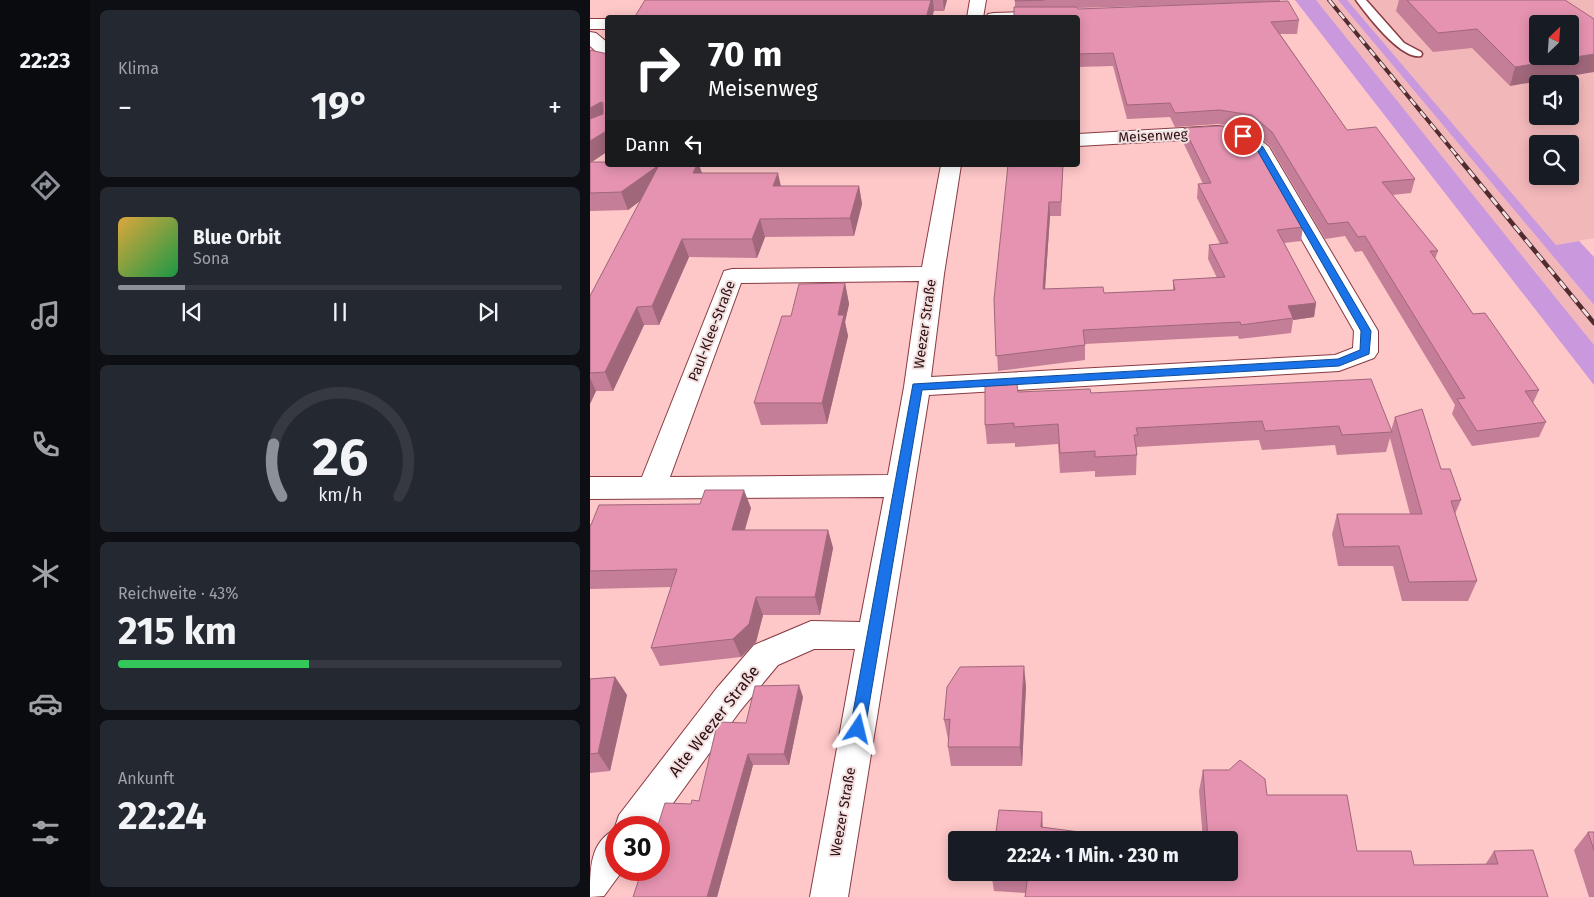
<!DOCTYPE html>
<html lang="de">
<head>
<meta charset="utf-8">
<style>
  :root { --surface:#171b24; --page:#242831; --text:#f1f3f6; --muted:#9ea1a6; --line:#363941; --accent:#8c9099 }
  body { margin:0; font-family:"Fira Sans",sans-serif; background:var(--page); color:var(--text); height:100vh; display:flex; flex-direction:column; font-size:19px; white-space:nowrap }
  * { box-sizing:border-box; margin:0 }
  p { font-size:16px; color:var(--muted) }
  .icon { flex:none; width:28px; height:28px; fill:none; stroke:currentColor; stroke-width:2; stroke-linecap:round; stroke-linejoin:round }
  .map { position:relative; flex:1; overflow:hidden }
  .panel { display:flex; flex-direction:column; gap:10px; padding:10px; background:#0d0f14; width:500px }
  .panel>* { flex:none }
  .top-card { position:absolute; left:15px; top:15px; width:475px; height:152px; border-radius:5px; box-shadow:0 2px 12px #0003; background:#202124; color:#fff; overflow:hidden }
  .needle { width:32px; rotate:25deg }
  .tools { position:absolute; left:939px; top:15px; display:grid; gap:10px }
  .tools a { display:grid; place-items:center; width:50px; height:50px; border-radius:5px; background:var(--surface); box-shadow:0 2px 12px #0003; font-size:25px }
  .speed { position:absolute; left:15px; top:816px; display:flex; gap:10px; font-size:25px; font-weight:700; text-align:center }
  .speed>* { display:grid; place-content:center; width:65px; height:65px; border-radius:50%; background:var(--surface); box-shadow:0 2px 12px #0003; line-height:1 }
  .speed .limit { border:8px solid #d22; background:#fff; color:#111 }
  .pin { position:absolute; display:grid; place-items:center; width:42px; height:42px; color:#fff; margin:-21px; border:2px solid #fff; border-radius:50%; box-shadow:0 1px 5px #0007 }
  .me { position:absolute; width:55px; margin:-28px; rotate:10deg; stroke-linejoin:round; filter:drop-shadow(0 0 4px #0008) }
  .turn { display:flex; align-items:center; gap:18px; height:105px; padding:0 20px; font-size:22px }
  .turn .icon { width:65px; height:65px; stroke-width:2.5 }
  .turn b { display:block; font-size:35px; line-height:42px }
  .then { display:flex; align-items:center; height:48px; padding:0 20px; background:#0003; gap:10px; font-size:19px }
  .big { font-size:38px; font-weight:700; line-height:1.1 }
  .panel .tile { flex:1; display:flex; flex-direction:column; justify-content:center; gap:8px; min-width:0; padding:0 18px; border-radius:8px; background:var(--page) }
  .panel .dial { align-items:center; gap:0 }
  .dial svg { height:130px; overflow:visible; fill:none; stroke:var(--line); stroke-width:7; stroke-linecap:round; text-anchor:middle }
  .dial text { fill:var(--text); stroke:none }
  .song { display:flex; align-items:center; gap:15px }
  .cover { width:60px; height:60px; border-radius:8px; background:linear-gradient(135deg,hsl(40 70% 55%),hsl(140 70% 35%)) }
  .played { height:5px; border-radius:2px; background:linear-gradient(90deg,var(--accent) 15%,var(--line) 15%) }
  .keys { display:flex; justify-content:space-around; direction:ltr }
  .heat { display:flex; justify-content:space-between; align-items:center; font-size:28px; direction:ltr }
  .charge { height:8px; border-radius:4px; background:linear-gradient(90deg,#34c759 43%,var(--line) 0) }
  .trip { position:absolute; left:358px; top:831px; width:290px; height:50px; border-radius:5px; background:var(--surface); box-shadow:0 2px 12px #0003; font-weight:700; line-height:50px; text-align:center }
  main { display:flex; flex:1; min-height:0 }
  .tab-bar { display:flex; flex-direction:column; width:90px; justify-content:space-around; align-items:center; background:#090b0e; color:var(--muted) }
  .tab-bar .icon { width:35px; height:35px }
  .tab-bar .current { color:var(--accent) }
  .tab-bar b { font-size:22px; color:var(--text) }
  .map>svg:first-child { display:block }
  .built { fill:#f2b7b9; fill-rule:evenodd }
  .green { fill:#ca98dd }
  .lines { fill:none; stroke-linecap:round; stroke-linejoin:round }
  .service-casing { stroke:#893b42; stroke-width:3 }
  .minor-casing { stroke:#893b42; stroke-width:2 }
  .service { fill:#fff; fill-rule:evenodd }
  .minor { fill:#fff; fill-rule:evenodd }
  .rail-far1-casing { stroke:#502c2f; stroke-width:4 }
  .rail-casing { stroke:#502c2f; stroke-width:4.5 }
  .rail-far1 { stroke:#f2dfdf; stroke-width:2.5; stroke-dasharray:8; stroke-linecap:butt }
  .rail { stroke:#f2dfdf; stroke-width:3; stroke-dasharray:9; stroke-linecap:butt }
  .wall { fill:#c57e97; fill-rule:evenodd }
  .shaded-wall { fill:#a0677b }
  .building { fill:#e593b0; stroke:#a0677b; fill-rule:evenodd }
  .route { fill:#1a73e8; stroke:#114b97 }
  .labels { text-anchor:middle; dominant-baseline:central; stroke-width:4; stroke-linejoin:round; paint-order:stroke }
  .street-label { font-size:14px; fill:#2e0e11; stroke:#f2dfdf }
  .near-street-label { font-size:16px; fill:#2e0e11; stroke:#f2dfdf }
</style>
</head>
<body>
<main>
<nav class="tab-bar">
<b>22:23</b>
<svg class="icon current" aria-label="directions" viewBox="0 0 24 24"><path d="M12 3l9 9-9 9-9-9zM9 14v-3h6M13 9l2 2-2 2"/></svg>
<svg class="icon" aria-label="music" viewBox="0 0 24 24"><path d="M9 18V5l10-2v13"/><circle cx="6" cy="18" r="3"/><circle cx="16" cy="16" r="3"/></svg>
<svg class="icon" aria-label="phone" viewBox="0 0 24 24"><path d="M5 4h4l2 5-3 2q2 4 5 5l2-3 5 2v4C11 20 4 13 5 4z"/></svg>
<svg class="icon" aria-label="climate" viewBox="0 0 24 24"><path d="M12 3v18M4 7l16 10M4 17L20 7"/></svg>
<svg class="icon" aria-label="car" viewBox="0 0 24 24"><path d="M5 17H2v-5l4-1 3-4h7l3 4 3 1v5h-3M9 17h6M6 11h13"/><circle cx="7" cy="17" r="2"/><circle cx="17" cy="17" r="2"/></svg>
<svg class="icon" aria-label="filters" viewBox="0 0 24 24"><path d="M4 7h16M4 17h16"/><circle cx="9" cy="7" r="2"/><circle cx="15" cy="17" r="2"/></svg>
</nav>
<section class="panel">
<div class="tile"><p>Klima</p>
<div class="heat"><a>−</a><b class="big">19°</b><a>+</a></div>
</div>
<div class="tile">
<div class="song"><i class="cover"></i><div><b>Blue Orbit</b><p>Sona</p></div></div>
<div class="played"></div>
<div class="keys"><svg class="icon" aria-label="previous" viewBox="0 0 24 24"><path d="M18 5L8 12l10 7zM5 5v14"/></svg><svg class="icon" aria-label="pause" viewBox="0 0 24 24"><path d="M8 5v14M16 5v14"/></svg><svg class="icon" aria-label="next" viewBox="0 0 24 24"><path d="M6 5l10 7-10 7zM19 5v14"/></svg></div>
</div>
<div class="tile dial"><svg viewBox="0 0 100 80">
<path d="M14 69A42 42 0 1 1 86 69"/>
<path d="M14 69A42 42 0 0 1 9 37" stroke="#8c9099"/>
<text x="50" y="56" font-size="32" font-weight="700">26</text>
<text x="50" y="72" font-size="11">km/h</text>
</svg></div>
<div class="tile"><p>Reichweite · 43%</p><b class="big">215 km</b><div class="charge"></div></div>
<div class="tile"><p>Ankunft</p><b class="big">22:24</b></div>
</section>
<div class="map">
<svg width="1004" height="897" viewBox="0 0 1004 897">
  <rect width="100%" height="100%" fill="#fec7c8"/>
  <g class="built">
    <path d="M726,0H748L1004,305V345Z"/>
    <path d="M757,0H1004V238L966,245ZM948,24H980V56H948ZM948,84H980V116H948ZM948,144H980V176H948Z"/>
  </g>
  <g class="green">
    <path d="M705,0H726L1004,345V385Z"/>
    <path d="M748,0H757L966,245L989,241L1004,257V305Z"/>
  </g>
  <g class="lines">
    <defs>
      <path id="service" d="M766,0H776L814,43L831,52L832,54L831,56C811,60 777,15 766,0Z"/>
      <g id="minor">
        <path d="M380,0H396L393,18H377Z"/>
        <path d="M463,11L469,13L470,18H396L398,14L404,13Z"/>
        <rect x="0" y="19" width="18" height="10"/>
        <path d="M0,32L6,33L18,43V58L12,57L0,46Z"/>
        <path d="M628,126L660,131L679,147L788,331V352L784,358L749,371L339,395L258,897H220L265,649H224L188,665L150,711L65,828H26V870H33L14,896L0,897C0,868 0,843 24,830L29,815L126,689L164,645L221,621L270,622L294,497L0,499V477H52L134,271L142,269L332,267L351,165H371L354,274L341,377L745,355L763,348L764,331L661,151L647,140L628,138L488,146V134ZM329,281L314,387L298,475L80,477L151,283Z"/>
      </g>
    </defs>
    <use href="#service" class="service-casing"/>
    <use href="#minor" class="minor-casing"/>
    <use href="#service" class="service"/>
    <use href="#minor" class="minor"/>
    <defs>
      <path id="rail-far1" d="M739,0L868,157"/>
      <path id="rail" d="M867,156L1004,323"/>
    </defs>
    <use href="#rail-far1" class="rail-far1-casing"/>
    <use href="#rail" class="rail-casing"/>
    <use href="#rail-far1" class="rail-far1"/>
    <use href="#rail" class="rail"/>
  </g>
  <g class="wall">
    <path d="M55,0H357L354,11H344Z"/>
    <path d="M425,0H690V1L709,20L707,34H690L757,130L825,179L821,193L802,195L848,251L845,259L883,314L949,390L943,403L956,422L949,437L882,446L862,414L865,405L772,251L765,252L755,236L735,239L680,146L660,129L628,124L585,127L580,117L537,119L523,66L488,67V18L425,7ZM591,5L488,9L487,8Z"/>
    <path d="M809,0H975L920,86L882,48L843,52L806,11Z"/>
    <path d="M0,50L18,54V151L2,162L109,165L112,173L191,186H269L272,204L264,236L175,237L167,258L99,257L69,325H54L23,391H6L0,404V296L50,201L38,210L0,211Z"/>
    <path d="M594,128L713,227L711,241L694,243L726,303L724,317L703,320L701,333L649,339L648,336L495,344V360L408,371L404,299L473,165L471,216H460L455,289L514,293L583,290V280L627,278L618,259L619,245L630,244L607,198L608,184H613L593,142Z"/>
    <path d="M255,283L259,304L255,322L258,336L237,424L171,425L164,403L201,316Z"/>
    <path d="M428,392L501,393L801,431L805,417L851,469L871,500L865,514L887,581L878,601H812L803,566H748L742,534L747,514H820L800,438L796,452L747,455L745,445L672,450L669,440L547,447L546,475L505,477V471L470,473L468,444L425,447V443L397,444L395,425Z"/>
    <path d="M161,508L155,530H238L243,548L230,615H173L166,642L151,657L70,666L61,648L81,587L0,589V525Z"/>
    <path d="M25,677L37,695L20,771L0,773V679Z"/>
    <path d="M436,686L432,766H361L358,747V739L354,720Z"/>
    <path d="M213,697L199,765H163L127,897L101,804L109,801L156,723Z"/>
    <path d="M613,770L677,795L767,851L824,865H895L904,851L958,897L436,893L404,891L401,872H639V840H613L609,791Z"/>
    <path d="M998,832H1004V897H999L984,850Z"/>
  </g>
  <g class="shaded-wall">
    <path d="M341,0H343L344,11L342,18H336Z"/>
    <path d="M353,0H357L354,11Z"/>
    <path d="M1004,54V72L920,86L925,67Z"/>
    <path d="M11,102L17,119L0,128V108Z"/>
    <path d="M18,130V151L0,163V141Z"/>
    <path d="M69,165L75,182L38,210L31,192Z"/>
    <path d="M107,165H109L114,179L103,173Z"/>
    <path d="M188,173L192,191L183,186Z"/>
    <path d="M269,186L272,204L264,236L260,218Z"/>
    <path d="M459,202L460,216L454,303L453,289Z"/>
    <path d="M170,219L175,237L167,258L162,239Z"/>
    <path d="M92,239L99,257L69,325L62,306Z"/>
    <path d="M255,283L259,304L255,322L258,336L237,424L232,403L248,315Z"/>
    <path d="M726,303L724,317L703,320V318L698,306Z"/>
    <path d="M47,307L54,325L23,391L15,372Z"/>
    <path d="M0,378L6,391L0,404Z"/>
    <path d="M154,490L161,508L149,549L142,530Z"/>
    <path d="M238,530L243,548L230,615L225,597Z"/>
    <path d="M166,597L173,615L166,642L151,657L143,639Z"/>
    <path d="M434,666L436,686L432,766L430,747Z"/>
    <path d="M25,677L37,695L20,771L8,753Z"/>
    <path d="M209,685L213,697L199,765L194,754Z"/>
    <path d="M158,754L163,765L127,897H117Z"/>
    <path d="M452,812L453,832L451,827Z"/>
  </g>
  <g class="building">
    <path d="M55,0H341L336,18H44Z"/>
    <path d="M425,0H454L425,1Z"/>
    <path d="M817,0H975L1004,19V54L925,67L887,29L848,33ZM948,24H980V56H948Z"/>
    <path d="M698,1L709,20L681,22L757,130L786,127L825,179L792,182L848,251H840L883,314L895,313L949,390L935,391L956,422L887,431L867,399L875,398L775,236L768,237L758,222L738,224L682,132L662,115L629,110L585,113L580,103L537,105L523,53L488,54V18H424V7H486L488,9Z"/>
    <path d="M0,50L18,54V130L0,141V119L13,114V103L11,102L0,108Z"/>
    <path d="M629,126L648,128L661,139L713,227L687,230L726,303L698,306L703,318L651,325L650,322L493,330L495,345L406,356L404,299L418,165H473L471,202H459L453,289L513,287L514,293L585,290L583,280L635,277L619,245L638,243L608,184L621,183L594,128Z"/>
    <path d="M0,162H18V165H69L31,192L0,193Z"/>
    <path d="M69,165H107L103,173H188L183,186H269L260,218L170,219L162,239H92L62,306L47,307L15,372L0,373V296Z"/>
    <path d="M255,283L248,315H254L232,403H164L192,316H201L209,284Z"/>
    <path d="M781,379L802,432L752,435L749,426L675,431L672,421L546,428L548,435H544L547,455L505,457V451L470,453L468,424L424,427V423L395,425V386L427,384L428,392L500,389L501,393Z"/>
    <path d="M832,409L851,469H860L871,500L861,501L887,581L819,582L809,546L754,547L747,514H832L805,417Z"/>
    <path d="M115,490H154L142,530H238L225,597H166L159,624L143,639L61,648L87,569L0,571V525H1L9,505L110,504Z"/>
    <path d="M434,666L430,747H358L360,719L354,720L357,687L370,667Z"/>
    <path d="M25,677L8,753L0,754V679Z"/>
    <path d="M209,685L194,754H158L117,897H43L52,870H69V828H67L75,803L101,804L102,800L109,801L127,725L129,722L156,723L165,686Z"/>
    <path d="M650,760L675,779L677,795H757L767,851H821L824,865L908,864L904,851L943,850L958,897H435L438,875L408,872H639V840H618L613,770H639Z"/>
    <path d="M409,810L452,812L451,827L490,832V840H405Z"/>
    <path d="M998,832H1004V850Z"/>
  </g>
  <path class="route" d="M653,133L673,147L781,331L779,354L749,366L332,390L275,729L273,734L268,736L262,734L260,729L323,384L748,359L770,350L771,331L666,148L649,136Z"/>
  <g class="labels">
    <g class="street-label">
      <text transform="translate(563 136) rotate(-3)">Meisenweg</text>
      <text transform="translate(335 324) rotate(-82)">Weezer Straße</text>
      <text transform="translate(122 331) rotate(-69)">Paul-Klee-Straße</text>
      <text transform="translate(253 812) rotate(-80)">Weezer Straße</text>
    </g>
    <g class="near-street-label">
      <text transform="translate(124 721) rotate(-52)">Alte Weezer Straße</text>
    </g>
  </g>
</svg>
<div class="tools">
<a><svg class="needle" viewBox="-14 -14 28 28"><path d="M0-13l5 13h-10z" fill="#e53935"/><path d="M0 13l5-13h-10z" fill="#9ea1a6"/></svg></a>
<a><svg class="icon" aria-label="sound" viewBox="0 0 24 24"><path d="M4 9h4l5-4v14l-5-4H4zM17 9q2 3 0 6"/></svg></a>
<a><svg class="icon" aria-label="search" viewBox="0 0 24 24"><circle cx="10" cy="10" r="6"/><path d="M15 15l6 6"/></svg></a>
</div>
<div class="speed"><div class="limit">30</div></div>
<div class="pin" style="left:653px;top:136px;background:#d93025"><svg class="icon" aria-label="arrive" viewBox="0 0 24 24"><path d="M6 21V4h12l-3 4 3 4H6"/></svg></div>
<svg class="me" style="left:268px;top:729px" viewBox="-20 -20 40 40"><path d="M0-17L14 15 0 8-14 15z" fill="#1a73e8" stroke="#fff" stroke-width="4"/></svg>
<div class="trip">22:24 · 1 Min. · 230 m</div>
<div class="top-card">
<div class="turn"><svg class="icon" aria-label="right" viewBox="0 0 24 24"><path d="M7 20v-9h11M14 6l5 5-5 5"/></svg><div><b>70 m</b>Meisenweg</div></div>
<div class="then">Dann<svg class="icon" aria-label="left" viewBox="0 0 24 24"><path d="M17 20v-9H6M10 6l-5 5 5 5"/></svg></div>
</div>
</div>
</main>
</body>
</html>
